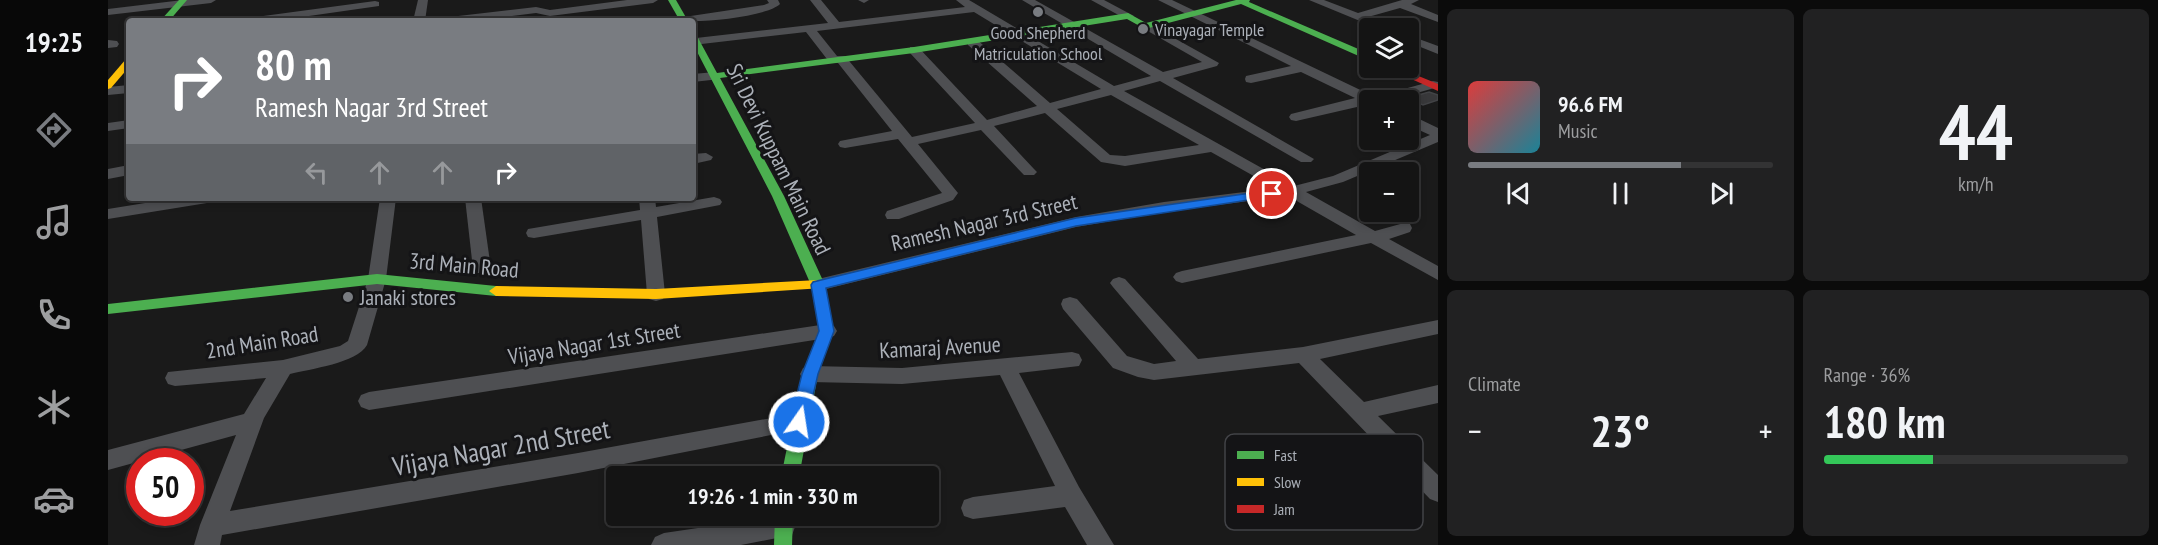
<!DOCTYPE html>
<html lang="en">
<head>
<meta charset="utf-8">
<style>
  :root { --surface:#141414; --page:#212122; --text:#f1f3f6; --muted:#9d9ea0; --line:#333334; --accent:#797c81 }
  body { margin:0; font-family:"PT Sans Narrow",sans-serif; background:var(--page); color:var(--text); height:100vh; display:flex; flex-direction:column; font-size:22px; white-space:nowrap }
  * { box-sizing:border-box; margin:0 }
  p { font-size:20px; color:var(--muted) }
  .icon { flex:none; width:33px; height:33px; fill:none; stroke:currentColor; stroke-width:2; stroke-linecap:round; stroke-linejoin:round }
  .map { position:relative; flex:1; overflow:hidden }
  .drawer { display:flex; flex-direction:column; gap:9px; padding:9px; background:#0b0b0b; width:720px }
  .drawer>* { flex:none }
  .banner { position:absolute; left:18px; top:18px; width:570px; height:183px; border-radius:6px; box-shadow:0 3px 9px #0003,0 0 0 2px var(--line); background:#797c81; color:#fff; overflow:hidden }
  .tools { position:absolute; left:1251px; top:18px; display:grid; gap:12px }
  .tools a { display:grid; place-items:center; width:60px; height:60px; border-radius:6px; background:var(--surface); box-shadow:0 3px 9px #0003,0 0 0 2px var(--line); font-size:30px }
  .speed { position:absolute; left:18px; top:448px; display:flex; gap:12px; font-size:30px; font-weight:700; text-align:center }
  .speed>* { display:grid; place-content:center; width:78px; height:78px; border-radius:50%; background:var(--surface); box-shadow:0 3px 9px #0003,0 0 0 2px var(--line); line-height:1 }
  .speed .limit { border:9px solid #d22; background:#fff; color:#111 }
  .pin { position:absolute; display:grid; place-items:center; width:51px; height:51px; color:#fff; margin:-26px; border:3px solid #fff; border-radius:50%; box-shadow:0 2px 6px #0007 }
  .me { position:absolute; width:66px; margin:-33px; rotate:13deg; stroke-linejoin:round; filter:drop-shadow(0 0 4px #0008) }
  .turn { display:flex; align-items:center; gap:21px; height:126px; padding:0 30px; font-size:27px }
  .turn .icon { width:78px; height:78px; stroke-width:2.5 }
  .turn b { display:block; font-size:42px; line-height:51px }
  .lanes { display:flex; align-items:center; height:57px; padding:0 30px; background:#0003; justify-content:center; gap:30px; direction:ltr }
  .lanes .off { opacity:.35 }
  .big { font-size:45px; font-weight:700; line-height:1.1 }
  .drawer .widget { flex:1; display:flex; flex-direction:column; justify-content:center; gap:9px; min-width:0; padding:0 21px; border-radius:9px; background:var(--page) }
  .drawer .dial { align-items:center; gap:0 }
  .dial b { font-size:78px; line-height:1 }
  .song { display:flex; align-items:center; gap:18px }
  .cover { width:72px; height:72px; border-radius:9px; background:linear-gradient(135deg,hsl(0 70% 55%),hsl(190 70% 35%)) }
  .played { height:6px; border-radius:3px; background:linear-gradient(90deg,var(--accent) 70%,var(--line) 70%) }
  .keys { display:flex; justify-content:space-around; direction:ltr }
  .heat { display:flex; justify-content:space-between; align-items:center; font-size:33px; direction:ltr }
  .charge { height:9px; border-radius:4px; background:linear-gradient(90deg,#34c759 36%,var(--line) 0) }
  .drawer .tiles { flex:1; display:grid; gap:9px; grid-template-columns:repeat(2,1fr) }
  .trip { position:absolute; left:498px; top:466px; width:333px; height:60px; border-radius:6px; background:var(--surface); box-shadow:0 3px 9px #0003,0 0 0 2px var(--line); font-weight:700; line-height:60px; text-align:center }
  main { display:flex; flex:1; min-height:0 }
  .tabs { display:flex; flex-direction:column; width:108px; justify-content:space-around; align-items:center; background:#080808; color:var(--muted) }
  .tabs .icon { width:42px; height:42px }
  .tabs .active { color:var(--accent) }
  .tabs b { font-size:27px; color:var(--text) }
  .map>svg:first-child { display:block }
  .building { fill:#38383a; stroke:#424346; stroke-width:1.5 }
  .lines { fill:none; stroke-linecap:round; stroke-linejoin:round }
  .street { fill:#4e4f52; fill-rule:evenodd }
  .fast { fill:#4caf50; fill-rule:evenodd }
  .slow { fill:#ffc107; fill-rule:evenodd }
  .jam { fill:#c62828; fill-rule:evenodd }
  .route { fill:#1a73e8; stroke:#114b97; stroke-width:1.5 }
  .poi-dot { fill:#797c81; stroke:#141416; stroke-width:2 }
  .labels { text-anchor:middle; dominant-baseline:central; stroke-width:6; stroke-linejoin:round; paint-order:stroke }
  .far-poi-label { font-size:18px; fill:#acb1b9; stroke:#141416; text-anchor:start }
  .street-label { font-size:22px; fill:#acb1b9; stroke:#141416 }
  .poi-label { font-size:22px; fill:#acb1b9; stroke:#141416; text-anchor:start }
  .near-street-label { font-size:27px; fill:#acb1b9; stroke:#141416 }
  .key { fill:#141416; stroke:#424347; stroke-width:1.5 }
  .key-label { font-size:16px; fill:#acb1b9 }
</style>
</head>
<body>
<main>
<nav class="tabs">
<b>19:25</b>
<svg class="icon active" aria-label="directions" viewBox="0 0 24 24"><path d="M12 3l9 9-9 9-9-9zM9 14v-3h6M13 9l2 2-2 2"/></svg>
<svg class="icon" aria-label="music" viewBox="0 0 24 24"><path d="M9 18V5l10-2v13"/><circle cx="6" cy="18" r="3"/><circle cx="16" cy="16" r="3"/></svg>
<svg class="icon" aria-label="phone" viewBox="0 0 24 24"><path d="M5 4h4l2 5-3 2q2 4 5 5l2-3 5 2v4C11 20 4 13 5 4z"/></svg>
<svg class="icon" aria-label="climate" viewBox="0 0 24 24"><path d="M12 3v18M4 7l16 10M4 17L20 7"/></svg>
<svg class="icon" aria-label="car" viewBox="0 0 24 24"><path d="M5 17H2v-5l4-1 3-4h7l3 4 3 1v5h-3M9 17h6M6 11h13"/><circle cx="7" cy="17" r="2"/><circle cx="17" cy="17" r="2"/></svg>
</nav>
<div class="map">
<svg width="1330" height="545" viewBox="0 0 1330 545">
  <rect width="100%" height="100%" fill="#1a1a1a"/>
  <path class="building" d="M1321,92L1330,95V100L1315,105L1300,98Z"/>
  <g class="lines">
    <g class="street">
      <path d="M75,0H108L103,3L0,15V9Z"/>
      <path d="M310,0H320L317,21H305Z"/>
      <path d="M519,0H550L545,3L442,16L428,13L362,21H327L333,18L428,7L442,10Z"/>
      <path d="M659,0H670L672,4C659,17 587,24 570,20L576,17L656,5L661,3Z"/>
      <path d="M702,0H713L731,22L857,7L848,0H861L1006,86L1043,76L914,0H927L1055,72L1094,62L1031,26L1033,24H1041L1111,63L1109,66L1065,78L1206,159L1203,162H1193L1052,81L1016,91L1186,186L1225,176L1322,135L1300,125V115L1305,116L1330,128V142L1235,182L1198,192L1267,231L1296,223L1302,224L1304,228L1302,232L1281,239L1330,266V280L1263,243L1074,283L1068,281L1065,277L1068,273L1074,271L1248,235L1180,196L1056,212L968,227L710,291L704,290L701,285L704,280L710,279L968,217L1056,202L1167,188L1103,152L1017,166L993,162L937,113L886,126L926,169L929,172L926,175H916L873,130L810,144L850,193L845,200L791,219H779L777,215L779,211L834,193L790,139L737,148L732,147L730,144L732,141L784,131L730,63H722L698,32L585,45V39L588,38L720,23ZM866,12L993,89L942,103L868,39H860V45L929,106L879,120L810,47H802V53L867,123L804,137L737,56H729L709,31ZM1003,95L1091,145L1017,156L1002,155L949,109Z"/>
      <path d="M750,0H761L756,3Z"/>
      <path d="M983,0H996L1026,16L1020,19L1016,18Z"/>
      <path d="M1050,0H1064L1267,97L1325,81L1330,82V87L1284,100H1262V104L1188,121L1183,120L1181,117L1183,114L1247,98L1193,72L1143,83L1138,82L1137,79L1138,76L1183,66Z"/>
      <path d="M1201,0H1216L1250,13L1294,0H1311L1303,4L1330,15V22L1292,8L1260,17L1284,28H1269Z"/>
      <path d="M267,1L271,2V6L166,21H135L141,18Z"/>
      <path d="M1300,35L1330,46V54L1300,42Z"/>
      <path d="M0,40L9,41L11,44L9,47L0,48Z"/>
      <path d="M607,72L613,76L612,79L585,82V74Z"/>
      <path d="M21,85V93L0,95V87Z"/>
      <path d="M21,120V128L0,131V123Z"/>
      <path d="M598,153L605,157L603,160L585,164V154Z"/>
      <path d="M21,165V175L0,179V169Z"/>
      <path d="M606,197L612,199L614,202L612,205L549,217L557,294L555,299L548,301L541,299L539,294L533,220L426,238L420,237L418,233L420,229L426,228L532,210L531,198H547L548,207Z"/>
      <path d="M68,198H107L99,203L0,219V209Z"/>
      <path d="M272,198H288L278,279L259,345C249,363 202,369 182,374L156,418L122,511L470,453L691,413L699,416L702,422L699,428L470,473L114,535L112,545H86L92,525L128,435L0,470V450L136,414L158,378L67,386L60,384L57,378L60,372L175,360L232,346L240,341L260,279Z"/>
      <path d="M357,198H373L383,269L380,273H368L365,269Z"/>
      <path d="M1011,277L1017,279L1090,359L1195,347L1330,320V334L1212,359L1256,402L1330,385V403L1270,416L1330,475V502L1322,499L1191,363L1046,380L1030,377L1005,368L955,309L953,304L955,299L962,297L969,299L1019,356L1046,364L1068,361L1005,287L1002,283L1005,279Z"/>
      <path d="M719,324L726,326L729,331L726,336L719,338L261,410L253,407L250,401L253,395L261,392Z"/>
      <path d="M964,352L971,354L974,360L971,366L911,373L971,487L1006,545H979L957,507L865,519L856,516L853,508L856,500L865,497L947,486L892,375L794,384L702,382L695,380L692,374L695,368L702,366L794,368Z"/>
      <path d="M671,516L684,519L687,527L684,535L633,545H543L547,537L556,533Z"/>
    </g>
    <g class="fast">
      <path d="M71,0H79L61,21H52Z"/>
      <path d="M560,0H568L580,21H572Z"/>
      <path d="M1128,0H1142L1141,2L1262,54V61L1133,4L1037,29L1019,19L806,53L612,78L676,196L717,285L726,331L710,374L691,477H673L694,374L712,331L703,285L664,196L585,44V33L589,36L609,73L806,47L1020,13L1038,23Z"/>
      <path d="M269,274L388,286L395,291L388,296L269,284L0,314V304Z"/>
      <path d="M667,516H685L684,545H666Z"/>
    </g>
    <g class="slow">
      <path d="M21,58V67L3,88L0,89V80L18,59Z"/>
      <path d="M710,280L715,282L717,285L715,288L548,299L388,296L381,291L388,286L548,289Z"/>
    </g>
    <path class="jam" d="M1279,68H1291L1330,84V91Z"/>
  </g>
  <path class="route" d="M1164,190L1168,191V196L968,226L718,288L726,331L710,374L699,422L697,427L691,429L685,427L682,422L694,374L711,331L703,285L705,282L968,218Z"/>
  <g class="poi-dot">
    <circle cx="930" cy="12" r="6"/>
    <circle cx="1035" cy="29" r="6"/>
    <circle cx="240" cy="297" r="6"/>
  </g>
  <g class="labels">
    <g class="far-poi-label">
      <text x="1047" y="29">Vinayagar Temple</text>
      <text x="930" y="32" text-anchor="middle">Good Shepherd<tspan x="930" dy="21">Matriculation School</tspan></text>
    </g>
    <g class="street-label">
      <text transform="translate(671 159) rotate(64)">Sri Devi Kuppam Main Road</text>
      <text transform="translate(876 222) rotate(-13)">Ramesh Nagar 3rd Street</text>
      <text transform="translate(356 265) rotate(5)">3rd Main Road</text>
      <text transform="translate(154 342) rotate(-9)">2nd Main Road</text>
      <text transform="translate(486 343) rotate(-9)">Vijaya Nagar 1st Street</text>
      <text transform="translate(832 347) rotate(-3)">Kamaraj Avenue</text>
    </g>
    <g class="poi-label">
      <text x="252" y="297">Janaki stores</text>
    </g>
    <g class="near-street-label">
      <text transform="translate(393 447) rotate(-10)">Vijaya Nagar 2nd Street</text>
    </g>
  </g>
  <rect x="1117" y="434" width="198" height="96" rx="9" class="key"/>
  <rect x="1129" y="451" width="27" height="8" fill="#4caf50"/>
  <rect x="1129" y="478" width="27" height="8" fill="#ffc107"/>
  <rect x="1129" y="505" width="27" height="8" fill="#c62828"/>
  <g class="key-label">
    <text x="1166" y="461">Fast</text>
    <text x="1166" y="488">Slow</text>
    <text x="1166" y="515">Jam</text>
  </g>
</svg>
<div class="tools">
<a><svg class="icon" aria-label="layers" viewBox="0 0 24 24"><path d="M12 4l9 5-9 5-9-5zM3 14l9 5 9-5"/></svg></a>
<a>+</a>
<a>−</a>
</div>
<div class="speed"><div class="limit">50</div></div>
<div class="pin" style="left:1164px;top:194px;background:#d93025"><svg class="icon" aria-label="arrive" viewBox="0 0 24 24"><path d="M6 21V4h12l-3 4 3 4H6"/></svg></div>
<svg class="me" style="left:691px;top:422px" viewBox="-20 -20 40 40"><circle r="17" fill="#1a73e8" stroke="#fff" stroke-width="3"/><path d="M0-11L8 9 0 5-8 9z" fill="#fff"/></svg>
<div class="trip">19:26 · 1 min · 330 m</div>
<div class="banner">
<div class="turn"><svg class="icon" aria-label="right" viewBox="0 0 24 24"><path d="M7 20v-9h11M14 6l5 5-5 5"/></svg><div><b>80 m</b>Ramesh Nagar 3rd Street</div></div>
<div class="lanes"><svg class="icon off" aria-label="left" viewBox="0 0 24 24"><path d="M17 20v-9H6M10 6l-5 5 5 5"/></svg><svg class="icon off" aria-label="ahead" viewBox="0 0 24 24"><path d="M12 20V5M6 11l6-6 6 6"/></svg><svg class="icon off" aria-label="ahead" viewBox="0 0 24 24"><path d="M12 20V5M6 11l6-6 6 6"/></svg><svg class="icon" aria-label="right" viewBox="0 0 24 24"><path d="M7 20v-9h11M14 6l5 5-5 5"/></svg></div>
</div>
</div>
<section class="drawer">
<div class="tiles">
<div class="widget">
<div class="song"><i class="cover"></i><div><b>96.6 FM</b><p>Music</p></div></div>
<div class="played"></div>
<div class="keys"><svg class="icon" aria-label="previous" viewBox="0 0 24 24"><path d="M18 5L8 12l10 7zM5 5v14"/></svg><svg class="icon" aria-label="pause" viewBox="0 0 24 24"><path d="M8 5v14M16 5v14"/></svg><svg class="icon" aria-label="next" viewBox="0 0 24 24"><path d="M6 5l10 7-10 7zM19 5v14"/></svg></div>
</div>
<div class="widget dial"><b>44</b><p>km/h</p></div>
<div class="widget"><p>Climate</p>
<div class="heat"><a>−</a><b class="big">23°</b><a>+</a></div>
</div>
<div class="widget"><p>Range · 36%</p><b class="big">180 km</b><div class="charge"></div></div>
</div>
</section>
</main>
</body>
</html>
